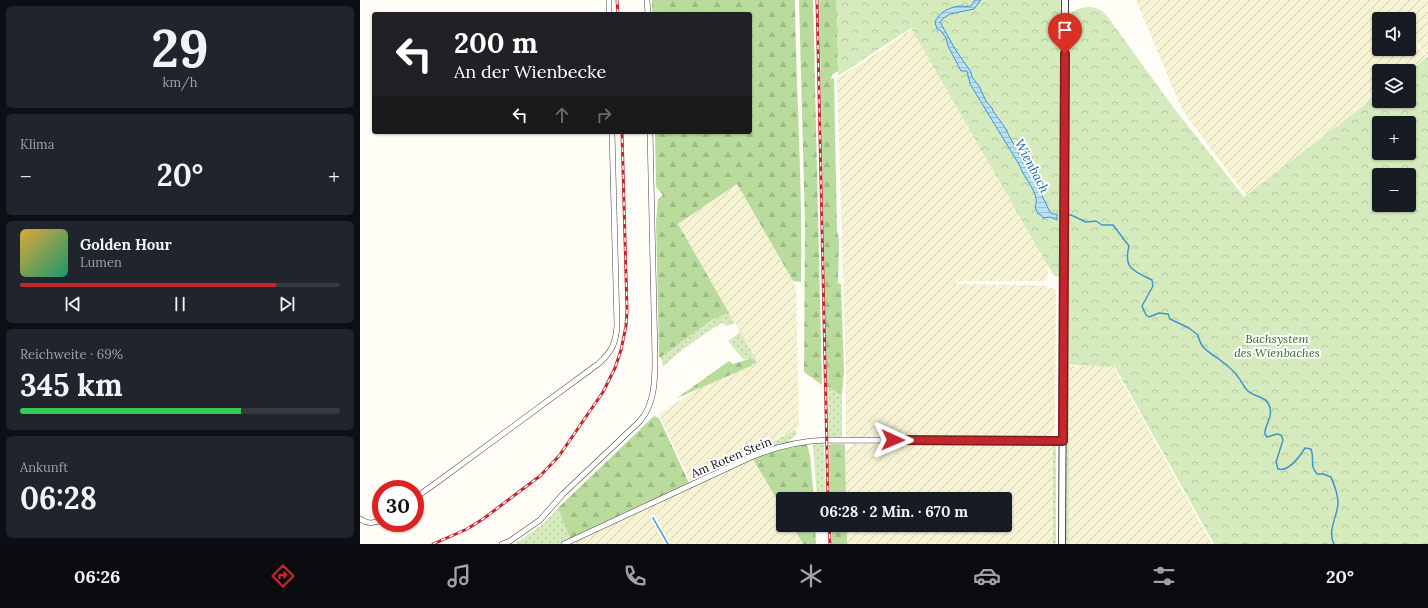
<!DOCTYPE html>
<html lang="de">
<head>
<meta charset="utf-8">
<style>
  :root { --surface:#171b24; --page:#20242c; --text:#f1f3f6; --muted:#9ea1a6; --line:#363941; --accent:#c4262e }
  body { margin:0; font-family:Lora,serif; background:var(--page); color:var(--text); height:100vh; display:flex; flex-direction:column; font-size:15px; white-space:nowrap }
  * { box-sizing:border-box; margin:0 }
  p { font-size:13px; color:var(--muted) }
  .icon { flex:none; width:22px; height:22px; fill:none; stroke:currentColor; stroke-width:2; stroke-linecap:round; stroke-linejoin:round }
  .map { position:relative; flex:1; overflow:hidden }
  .details { display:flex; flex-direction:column; gap:6px; padding:6px; background:#0d0f14; width:360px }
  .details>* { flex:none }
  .hud { position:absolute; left:12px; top:12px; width:380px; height:122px; border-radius:4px; box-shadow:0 1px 3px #0004; background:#202124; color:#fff; overflow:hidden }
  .controls { position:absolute; left:1012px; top:12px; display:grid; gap:8px }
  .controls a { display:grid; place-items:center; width:44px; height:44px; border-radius:4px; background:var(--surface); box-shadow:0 1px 3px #0004; font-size:20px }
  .speed { position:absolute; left:12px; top:480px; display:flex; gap:8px; font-size:20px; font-weight:700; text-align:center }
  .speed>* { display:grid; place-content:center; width:52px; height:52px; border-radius:50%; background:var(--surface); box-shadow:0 1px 3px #0004; line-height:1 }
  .speed .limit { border:6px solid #d22; background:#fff; color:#111 }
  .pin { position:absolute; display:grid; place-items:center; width:34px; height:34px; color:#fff; margin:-41px -17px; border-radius:50% 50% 50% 0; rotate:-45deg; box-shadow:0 0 4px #0007 }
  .pin .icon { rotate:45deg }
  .me { position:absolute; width:44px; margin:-22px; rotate:91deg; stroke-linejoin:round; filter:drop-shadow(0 0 3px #0008) }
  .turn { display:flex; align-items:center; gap:14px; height:84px; padding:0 16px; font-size:18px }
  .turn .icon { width:52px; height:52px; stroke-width:2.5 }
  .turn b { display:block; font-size:28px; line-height:34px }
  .lanes { display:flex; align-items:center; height:38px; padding:0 16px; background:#0003; justify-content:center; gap:20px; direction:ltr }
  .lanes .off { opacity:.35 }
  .big { font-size:30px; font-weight:700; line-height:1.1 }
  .details .card { flex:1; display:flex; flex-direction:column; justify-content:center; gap:6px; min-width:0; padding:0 14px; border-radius:6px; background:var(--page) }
  .details .dial { align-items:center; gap:0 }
  .dial b { font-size:52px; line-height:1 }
  .song { display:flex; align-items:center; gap:12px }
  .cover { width:48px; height:48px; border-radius:6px; background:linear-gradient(135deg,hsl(40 70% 55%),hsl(160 70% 35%)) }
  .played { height:4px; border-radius:2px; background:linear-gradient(90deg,var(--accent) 80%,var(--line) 80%) }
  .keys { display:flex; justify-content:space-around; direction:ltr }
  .heat { display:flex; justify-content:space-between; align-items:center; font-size:22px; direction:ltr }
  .charge { height:6px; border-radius:3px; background:linear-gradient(90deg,#34c759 69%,var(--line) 0) }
  .trip { position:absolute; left:416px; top:492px; width:236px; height:40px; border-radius:4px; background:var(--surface); box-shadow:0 1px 3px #0004; font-weight:700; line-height:40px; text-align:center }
  .dock { display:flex; height:64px; justify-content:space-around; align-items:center; background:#090b0e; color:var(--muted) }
  .dock .icon { width:28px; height:28px }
  .dock .current { color:var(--accent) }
  .dock b { font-size:18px; color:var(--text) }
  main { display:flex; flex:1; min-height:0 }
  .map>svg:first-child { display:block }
  .farmland { fill:url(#farmland-furrows); fill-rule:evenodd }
  .grass { fill:url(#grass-dots) }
  .forest { fill:url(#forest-firs) }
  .park { fill:url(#park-crowns); fill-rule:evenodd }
  .water { fill:url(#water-rules); stroke:#3f96cf }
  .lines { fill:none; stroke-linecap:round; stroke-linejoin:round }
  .stream { stroke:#3f96cf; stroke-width:1.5 }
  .minor-casing { stroke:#444; stroke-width:6 }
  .tertiary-casing { stroke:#444; stroke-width:8 }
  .minor { stroke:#fff; stroke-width:5 }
  .tertiary { stroke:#fff; stroke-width:6 }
  .rail-casing { stroke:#c4262e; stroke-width:3 }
  .rail { stroke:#fff; stroke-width:1.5; stroke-dasharray:4.5; stroke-linecap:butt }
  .route-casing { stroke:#7f191e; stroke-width:10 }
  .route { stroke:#c4262e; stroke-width:7 }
  .labels { text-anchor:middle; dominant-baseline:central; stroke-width:4; stroke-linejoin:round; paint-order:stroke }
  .park-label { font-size:12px; font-style:italic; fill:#2f6b1f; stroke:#fff }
  .street-label { font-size:12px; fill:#111; stroke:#fff }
  .water-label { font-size:13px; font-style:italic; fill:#1768a6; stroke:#fff }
</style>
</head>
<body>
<main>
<section class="details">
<div class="card dial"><b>29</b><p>km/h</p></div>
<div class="card"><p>Klima</p>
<div class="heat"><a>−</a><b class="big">20°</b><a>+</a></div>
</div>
<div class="card">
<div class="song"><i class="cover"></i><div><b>Golden Hour</b><p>Lumen</p></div></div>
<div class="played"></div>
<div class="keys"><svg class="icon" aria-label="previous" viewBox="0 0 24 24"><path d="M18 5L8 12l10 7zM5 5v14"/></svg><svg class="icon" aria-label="pause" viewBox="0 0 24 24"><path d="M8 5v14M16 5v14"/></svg><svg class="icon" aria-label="next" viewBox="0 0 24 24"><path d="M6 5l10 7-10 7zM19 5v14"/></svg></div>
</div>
<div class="card"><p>Reichweite · 69%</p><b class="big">345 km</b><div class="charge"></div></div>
<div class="card"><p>Ankunft</p><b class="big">06:28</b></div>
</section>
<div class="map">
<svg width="1068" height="544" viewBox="0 0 1068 544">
  <defs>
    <pattern id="farmland-furrows" width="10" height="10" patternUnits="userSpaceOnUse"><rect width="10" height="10" fill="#f6f3d4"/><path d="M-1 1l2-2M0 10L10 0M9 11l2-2" fill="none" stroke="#d2cfb5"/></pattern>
    <pattern id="grass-dots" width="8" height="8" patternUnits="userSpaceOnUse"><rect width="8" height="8" fill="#d5ebbd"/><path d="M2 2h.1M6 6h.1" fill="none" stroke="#b6c8a1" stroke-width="1.8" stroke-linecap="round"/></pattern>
    <pattern id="forest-firs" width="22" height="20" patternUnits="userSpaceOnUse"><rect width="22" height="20" fill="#b9dc9c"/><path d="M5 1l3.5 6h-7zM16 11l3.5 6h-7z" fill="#9ebc85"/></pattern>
    <pattern id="park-crowns" width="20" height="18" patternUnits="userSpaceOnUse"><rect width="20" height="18" fill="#d5ebbd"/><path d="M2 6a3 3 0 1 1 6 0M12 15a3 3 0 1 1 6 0" fill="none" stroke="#b6c8a1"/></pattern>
    <pattern id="water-rules" width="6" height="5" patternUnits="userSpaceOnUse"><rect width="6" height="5" fill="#b9e0f7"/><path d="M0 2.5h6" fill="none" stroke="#9ebfd3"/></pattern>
  </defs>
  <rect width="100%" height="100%" fill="#fffdf5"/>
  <g class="farmland">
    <path d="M776,0H1068V57L1049,32V19H1039L1029,6L1038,19H1019V49H1049V34L1068,59V91L1019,123L903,218L822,110ZM1019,71H1049V101H1019Z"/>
    <path d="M562,22L686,235L688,275L687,279L684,281H598L596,284L673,285L687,286L696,290L695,425L693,433L688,438H490L486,436V371L477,79L482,75L498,66Z"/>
    <path d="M377,184L436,287L439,426L435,430L330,481L299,414L341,387L398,363L318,224Z"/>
    <path d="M710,366H753L852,544H709Z"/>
    <path d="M493,444L693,445V544H487V525H645V499H486V451Z"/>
    <path d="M393,459L423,510V525H432L443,544H310L295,515H292L290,517L305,544H209Z"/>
  </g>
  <g class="grass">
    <path d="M710,222L709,544H706L707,257Z"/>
    <path d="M699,285L701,287L700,431L698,435Z"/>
    <path d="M369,313L375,323L367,326L362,323C340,336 322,349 303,367L301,357L353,319Z"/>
    <path d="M380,332L398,363L391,366L394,360L392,358L384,360L368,341Z"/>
    <path d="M467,387L482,395V438H468Z"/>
    <path d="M435,430L437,434C425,447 403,451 387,455Z"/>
    <path d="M453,443H464L466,499H457Z"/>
    <path d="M693,443L696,444V544H693Z"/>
    <path d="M198,508L210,538L198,544H155L184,523Z"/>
  </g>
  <g class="forest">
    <path d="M292,0H435C436,94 443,188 441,282L433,281L377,184L318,224L369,313L353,319L301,357H299L296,221L298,199L303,195L296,187L295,132H390V14H292Z"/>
    <path d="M439,0H453L462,385L444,372L445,225Z"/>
    <path d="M459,0H615L571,14L508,54L497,64L490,68L476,72L472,75L471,79L474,78L477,231L479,240L478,283L481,284L484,371L482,395L467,387Z"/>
    <path d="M392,358L394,360L391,366L317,398L369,361L373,364Z"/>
    <path d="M294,416L299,418L329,483L210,538L198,508Z"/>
    <path d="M445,443L447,445L450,455L454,499H423V510L393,459L405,454Z"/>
    <path d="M471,444H484L485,445L486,499H470L469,445Z"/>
    <path d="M432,525H455L456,544H443Z"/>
    <path d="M471,525H487V544H472Z"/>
  </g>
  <path class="park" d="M476,0H700L701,18C717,8 734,0 748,17L810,103L884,197L1019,94V101H1049V71L1068,57V544H854L755,367L714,365L708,364L707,363V278L694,276L551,28L478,76ZM1019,123H1049V153H1019ZM1019,175H1049V205H1019Z"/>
  <path class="water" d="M615,0H621L614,9L590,14L584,18L580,22L595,49L611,72L612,77L619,86L626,101L632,108L633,111L644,126L663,162L673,177L690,212L693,214H697V220L690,217L683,218L681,215L678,214L675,207C681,194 663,178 660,166L610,84L607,71H601L588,46L586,38L581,31L577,29L575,22C578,13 591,6 601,6C605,6 607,7 611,6Z"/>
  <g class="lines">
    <g class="stream">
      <path d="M705,215H711L726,222L736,221L742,225H753L769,246C763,269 774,271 792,280L793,286L782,306L786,315L789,317L799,313L808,314L810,319L829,328L838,335C841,352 855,354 865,364C869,367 876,374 878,377C882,381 883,387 887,390C894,398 907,395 910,408C913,420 904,424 905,434L907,437L917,434L921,435L923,440L916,462L918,469C929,472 940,456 945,448L951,449C955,460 949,465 957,474H963L971,477C975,487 978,494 978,504C977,517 967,532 974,544"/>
      <path d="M293,518L308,544"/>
    </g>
    <defs>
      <g id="minor">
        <path d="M249,0V14"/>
        <path d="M287,0L288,14"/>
        <path d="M55,498L76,483L238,364C252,352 256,343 257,325L252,132"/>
        <path d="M0,519C7,524 13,524 21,520"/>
        <path d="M142,544L150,541L180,520L203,494L280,421C295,404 295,379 295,357L290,132"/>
        <path d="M204,544L389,458C414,447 439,441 466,440L703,441"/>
      </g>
      <path id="tertiary" d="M702,544L705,0"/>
    </defs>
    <use href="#minor" class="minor-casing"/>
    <use href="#tertiary" class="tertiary-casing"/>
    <use href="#minor" class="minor"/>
    <use href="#tertiary" class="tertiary"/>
    <defs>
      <g id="rail">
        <path d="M257,0L258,14"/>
        <path d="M457,0L468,499"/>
        <path d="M469,525L470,544"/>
        <path d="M73,544L107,529L123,519L180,476L199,456L243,392L255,368L261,350L266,326L267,310L262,132"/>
      </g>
    </defs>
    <use href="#rail" class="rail-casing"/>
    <use href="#rail" class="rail"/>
  </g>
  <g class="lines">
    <defs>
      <path id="route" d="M533,440L703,441L705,54"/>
    </defs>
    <use href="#route" class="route-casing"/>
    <use href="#route" class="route"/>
  </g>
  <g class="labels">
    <g class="park-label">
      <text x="917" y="338">Bachsystem<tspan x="917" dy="14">des Wienbaches</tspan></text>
    </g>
    <g class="street-label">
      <text transform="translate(371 457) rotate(-23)">Am Roten Stein</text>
    </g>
    <g class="water-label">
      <text transform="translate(672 166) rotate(62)">Wienbach</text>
    </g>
  </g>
</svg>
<div class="controls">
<a><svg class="icon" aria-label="sound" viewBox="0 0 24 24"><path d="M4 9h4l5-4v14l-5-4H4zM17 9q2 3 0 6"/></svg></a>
<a><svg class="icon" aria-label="layers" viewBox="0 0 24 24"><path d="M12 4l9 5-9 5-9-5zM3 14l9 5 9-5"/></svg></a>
<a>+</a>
<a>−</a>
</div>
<div class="speed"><div class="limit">30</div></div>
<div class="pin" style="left:705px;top:54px;background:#d93025"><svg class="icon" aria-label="arrive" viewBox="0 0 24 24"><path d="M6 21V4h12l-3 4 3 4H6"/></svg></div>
<svg class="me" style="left:533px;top:440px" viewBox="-20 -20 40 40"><path d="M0-17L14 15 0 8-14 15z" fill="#c4262e" stroke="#fff" stroke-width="4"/></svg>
<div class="trip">06:28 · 2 Min. · 670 m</div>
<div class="hud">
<div class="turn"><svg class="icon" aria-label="left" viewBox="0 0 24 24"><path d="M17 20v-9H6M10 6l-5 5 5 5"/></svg><div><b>200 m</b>An der Wienbecke</div></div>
<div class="lanes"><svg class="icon" aria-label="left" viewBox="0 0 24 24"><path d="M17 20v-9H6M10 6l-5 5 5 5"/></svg><svg class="icon off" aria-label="ahead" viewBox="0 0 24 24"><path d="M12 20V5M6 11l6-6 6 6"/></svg><svg class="icon off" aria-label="right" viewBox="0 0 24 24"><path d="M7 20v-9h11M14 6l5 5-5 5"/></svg></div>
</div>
</div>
</main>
<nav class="dock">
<b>06:26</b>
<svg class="icon current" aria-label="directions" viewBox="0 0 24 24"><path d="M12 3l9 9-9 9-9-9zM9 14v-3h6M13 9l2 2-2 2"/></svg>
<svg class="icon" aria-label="music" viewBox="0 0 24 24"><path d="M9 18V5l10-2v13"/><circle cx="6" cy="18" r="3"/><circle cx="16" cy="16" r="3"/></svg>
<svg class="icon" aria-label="phone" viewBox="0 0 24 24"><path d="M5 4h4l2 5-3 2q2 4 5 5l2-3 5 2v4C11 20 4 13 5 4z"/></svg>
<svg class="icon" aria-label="climate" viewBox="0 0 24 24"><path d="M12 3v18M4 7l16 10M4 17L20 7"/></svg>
<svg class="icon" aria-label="car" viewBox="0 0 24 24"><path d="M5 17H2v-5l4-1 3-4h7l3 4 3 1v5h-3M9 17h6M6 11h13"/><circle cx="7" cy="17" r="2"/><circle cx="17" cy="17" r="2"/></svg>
<svg class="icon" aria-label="filters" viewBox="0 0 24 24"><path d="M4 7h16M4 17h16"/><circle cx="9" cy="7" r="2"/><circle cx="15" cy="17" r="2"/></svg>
<b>20°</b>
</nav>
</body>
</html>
